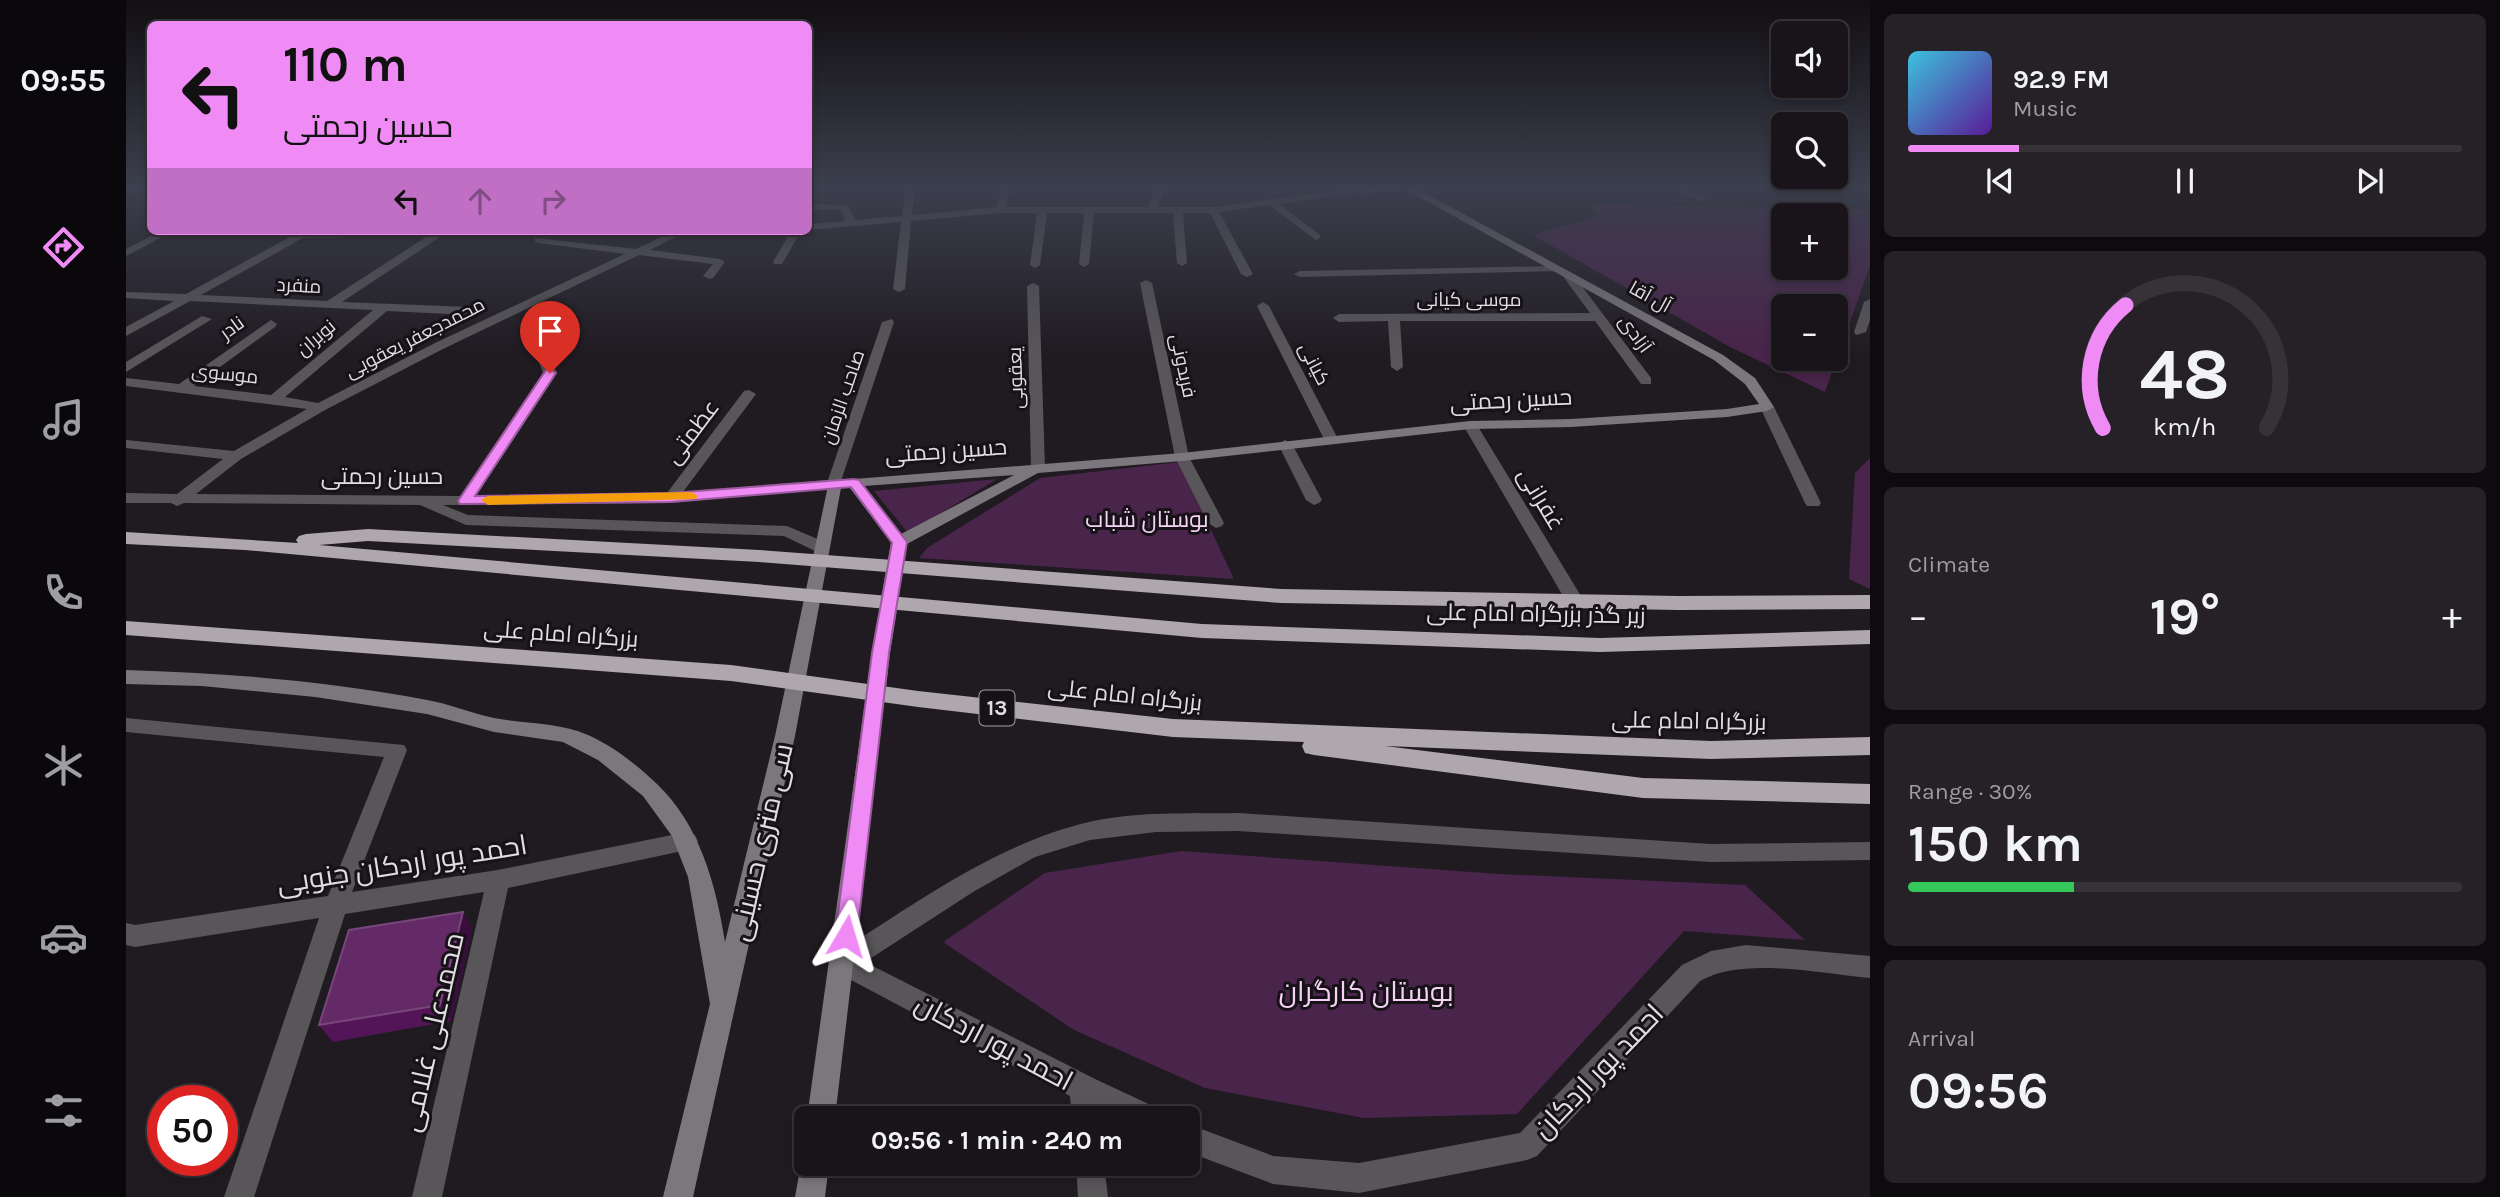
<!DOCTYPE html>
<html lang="en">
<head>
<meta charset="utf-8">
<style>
  :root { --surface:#181419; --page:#252126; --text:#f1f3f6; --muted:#9f9ea2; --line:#363338; --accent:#f08bf5 }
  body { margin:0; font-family:Karla,Cairo,sans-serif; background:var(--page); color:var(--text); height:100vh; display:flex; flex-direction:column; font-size:26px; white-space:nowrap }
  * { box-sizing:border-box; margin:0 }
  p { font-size:23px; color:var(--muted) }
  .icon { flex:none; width:38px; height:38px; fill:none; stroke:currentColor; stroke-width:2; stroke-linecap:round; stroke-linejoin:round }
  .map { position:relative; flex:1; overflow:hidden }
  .side { display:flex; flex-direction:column; gap:14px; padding:14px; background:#0d0b0e; width:630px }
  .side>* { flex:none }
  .banner { position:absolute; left:21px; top:21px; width:665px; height:214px; border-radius:10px; box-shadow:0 4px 10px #0003,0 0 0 2px var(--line); background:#f08bf5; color:#111; overflow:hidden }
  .fabs { position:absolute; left:1645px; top:21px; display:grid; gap:14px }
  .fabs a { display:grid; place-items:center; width:77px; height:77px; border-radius:10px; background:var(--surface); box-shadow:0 4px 10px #0003,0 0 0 2px var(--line); font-size:35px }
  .speed { position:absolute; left:21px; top:1085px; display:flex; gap:14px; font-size:35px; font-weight:700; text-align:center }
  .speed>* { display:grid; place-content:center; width:91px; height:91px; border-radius:50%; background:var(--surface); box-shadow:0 4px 10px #0003,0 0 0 2px var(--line); line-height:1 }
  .speed .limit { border:10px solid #d22; background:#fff; color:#111 }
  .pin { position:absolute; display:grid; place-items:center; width:60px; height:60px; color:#fff; margin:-72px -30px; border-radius:50% 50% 50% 0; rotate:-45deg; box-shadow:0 0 7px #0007 }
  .pin .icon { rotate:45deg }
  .me { position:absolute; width:77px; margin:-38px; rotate:7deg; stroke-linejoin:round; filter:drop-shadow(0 0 5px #0008) }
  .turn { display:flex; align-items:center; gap:24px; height:147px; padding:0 21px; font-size:32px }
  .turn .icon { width:91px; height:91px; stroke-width:2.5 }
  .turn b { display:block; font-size:49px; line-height:60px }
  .lanes { display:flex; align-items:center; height:66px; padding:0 21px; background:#0003; justify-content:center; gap:35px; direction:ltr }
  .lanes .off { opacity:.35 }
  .big { font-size:52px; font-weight:700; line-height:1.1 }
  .side .widget { flex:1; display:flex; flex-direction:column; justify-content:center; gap:10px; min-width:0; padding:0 24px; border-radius:10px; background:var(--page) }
  .side .dial { align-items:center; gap:0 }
  .dial svg { height:182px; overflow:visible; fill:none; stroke:var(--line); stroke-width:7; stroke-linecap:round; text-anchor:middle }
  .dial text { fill:var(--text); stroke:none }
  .song { display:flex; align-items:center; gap:21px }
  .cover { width:84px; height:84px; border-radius:10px; background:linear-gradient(135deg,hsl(190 70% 55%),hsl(270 70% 35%)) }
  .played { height:7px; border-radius:4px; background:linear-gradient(90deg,var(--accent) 20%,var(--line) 20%) }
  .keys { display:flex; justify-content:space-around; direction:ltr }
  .heat { display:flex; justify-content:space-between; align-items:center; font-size:38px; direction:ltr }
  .charge { height:10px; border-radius:5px; background:linear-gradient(90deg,#34c759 30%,var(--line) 0) }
  .trip { position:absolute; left:668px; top:1106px; width:406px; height:70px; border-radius:10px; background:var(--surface); box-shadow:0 4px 10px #0003,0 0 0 2px var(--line); font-weight:700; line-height:70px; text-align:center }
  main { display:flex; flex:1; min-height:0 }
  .tab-bar { display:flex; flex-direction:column; width:126px; justify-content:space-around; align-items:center; background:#0a080a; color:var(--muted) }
  .tab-bar .icon { width:49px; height:49px }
  .tab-bar .current { color:var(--accent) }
  .tab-bar b { font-size:32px; color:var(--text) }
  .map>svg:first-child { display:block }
  .green { fill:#49244b; fill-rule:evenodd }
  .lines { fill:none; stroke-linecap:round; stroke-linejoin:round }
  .street { fill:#595659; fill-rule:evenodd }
  .secondary { fill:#7c777c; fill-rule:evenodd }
  .highway { fill:#aea7ae; fill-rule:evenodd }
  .wall { fill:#541458 }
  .shaded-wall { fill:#390e3c }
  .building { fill:#632a67; stroke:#77467a; stroke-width:2 }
  .route { fill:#f08bf5; stroke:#9c5a9f; stroke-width:2 }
  .slow { fill:#f59e0b }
  .labels { text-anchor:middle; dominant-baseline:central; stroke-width:6; stroke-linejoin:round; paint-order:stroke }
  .far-street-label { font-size:19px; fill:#e1dde1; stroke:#171217 }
  .shield { fill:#171217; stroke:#a4a0a4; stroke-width:2 }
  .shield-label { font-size:21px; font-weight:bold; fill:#e1dde1 }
  .street-label { font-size:23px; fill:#e1dde1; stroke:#171217 }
  .park-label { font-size:23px; fill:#f5d1f6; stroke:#171217 }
  .near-street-label { font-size:28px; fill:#e1dde1; stroke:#171217 }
  .near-park-label { font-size:28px; fill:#f5d1f6; stroke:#171217 }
</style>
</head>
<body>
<main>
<nav class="tab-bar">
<b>09:55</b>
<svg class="icon current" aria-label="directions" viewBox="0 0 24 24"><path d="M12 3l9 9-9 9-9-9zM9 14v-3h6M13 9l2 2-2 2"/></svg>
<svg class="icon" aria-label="music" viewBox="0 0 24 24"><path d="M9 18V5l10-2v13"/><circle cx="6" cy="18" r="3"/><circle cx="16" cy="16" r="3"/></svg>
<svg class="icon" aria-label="phone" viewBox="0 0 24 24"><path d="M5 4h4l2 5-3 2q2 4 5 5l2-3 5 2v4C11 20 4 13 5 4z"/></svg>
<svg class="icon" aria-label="climate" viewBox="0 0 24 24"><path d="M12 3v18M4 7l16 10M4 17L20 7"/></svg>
<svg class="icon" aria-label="car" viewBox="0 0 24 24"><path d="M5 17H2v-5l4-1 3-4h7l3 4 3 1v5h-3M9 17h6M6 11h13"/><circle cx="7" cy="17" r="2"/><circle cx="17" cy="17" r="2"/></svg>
<svg class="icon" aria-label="filters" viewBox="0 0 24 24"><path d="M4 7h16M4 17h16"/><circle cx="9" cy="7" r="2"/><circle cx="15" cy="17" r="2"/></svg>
</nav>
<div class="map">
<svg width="1744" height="1197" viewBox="0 0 1744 1197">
  <rect width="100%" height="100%" fill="#201b21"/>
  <g class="green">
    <path d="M1464,204L1744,210V266L1699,392L1606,348L1407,235L1471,217ZM1657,215H1710V268H1657ZM1657,306H1710V359H1657Z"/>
    <path d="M1744,458V589L1723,579L1729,473Z"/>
    <path d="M1053,462L1108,579L793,558L801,548L914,478Z"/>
    <path d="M871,479L782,533L748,491Z"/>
    <path d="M1055,851L1373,874L1619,885L1679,940L1558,931L1391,1114L1238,1118L1079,1088L948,1030L817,942L919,873Z"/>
  </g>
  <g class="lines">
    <g class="street">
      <path d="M7,186H19L0,195V189Z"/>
      <path d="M780,186H789L786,215L871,207L876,186H904L899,189L884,188L880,207H1022L1031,186H1040L1032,207H1087L1239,187L1244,190L1153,204L1194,235L1195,237L1190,240L1143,205L1093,212L1127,274L1121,277L1115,274L1084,213H1057L1061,263L1056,266L1051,263L1047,213H968L963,264L958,267L953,264L958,213H921L914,265L909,268L904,265L911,213H875L785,221L779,289L773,292L767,289L775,222L682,230V224L719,221L715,210H682V204L722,205L729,220L776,216Z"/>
      <path d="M1543,186H1555L1582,199L1574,201Z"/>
      <path d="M1729,186L1744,187V194L1731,188Z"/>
      <path d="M35,231H48L0,256V249Z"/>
      <path d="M395,231L390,234L314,237L216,302L344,307L350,311L344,315L261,311L159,397L192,403L309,343L499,254L413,243L409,242V238L510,249L548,231H561L524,250L594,259L599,262L587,278L583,279L577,276L587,264L513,255L317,349L199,410L115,459L70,494L334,496L417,373L411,356L417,352L423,356L431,373L350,496L541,493L618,391L623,390L630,394L557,492L702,480L756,322L766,319L768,322L713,487L545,503L317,505L342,515L661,526L701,543L703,547L701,551H689L658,536L340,525L294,505L58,503L51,506L45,503H0V493L51,494L97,459L0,448V440L108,451L181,409L0,386V378L53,384L145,320L151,324L149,327L68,386L145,395L247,310L64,301L0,336V327L48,301L0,298V292L60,294L171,233L231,232L232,234L227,237L177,238L75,295L201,301L308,232Z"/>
      <path d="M665,231H675L656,264H648L647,262Z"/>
      <path d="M1432,266L1437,269L1436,271L1174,277L1168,274L1174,271Z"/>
      <path d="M1442,272L1446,273L1525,378V384H1515L1469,321H1274L1277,367L1271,371L1265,367L1262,321L1213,322L1207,318L1213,314L1464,313L1436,275Z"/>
      <path d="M1020,280L1026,283L1063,457L1098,523L1096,526L1090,528L1082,523L1049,457L1014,283Z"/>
      <path d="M907,283L913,286L919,468L912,472L905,468L901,286Z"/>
      <path d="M1744,299V320L1740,332L1730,335L1728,332L1738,302Z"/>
      <path d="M1137,302L1143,306L1212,439L1210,442H1200L1198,439L1131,306Z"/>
      <path d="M76,316L86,319L0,372V362Z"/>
      <path d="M1641,403L1648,407L1695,503L1693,506H1681L1679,503L1634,407Z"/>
      <path d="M1344,421L1351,425L1455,596L1452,600H1440L1437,596L1337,425Z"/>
      <path d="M1159,440L1166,444L1196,500L1193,503L1188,505L1180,500L1152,444Z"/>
      <path d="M0,718L278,745L281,750L226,892L372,870L561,832L569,835L572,841L569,847L561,850L382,888L316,1197H286L358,892L219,914L128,1197H98L193,918L9,947L0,945V923L9,925L202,896L258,757L0,732Z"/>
      <path d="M1112,813L1584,844L1744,842V860L1584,862L1112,831L1030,832L964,840L909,857L847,892L739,962L967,1078L1031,1108L1035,1118H991L973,1110L974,1118H946L944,1096L708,971L705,963L708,955C789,904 869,844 963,822C1011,811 1063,814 1112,813Z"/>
      <path d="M1620,945L1744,956V978C1694,974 1618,956 1574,981L1411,1156L1401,1160L1233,1193L1147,1184L1062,1152V1124L1147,1156L1233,1163L1394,1133L1556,965L1585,951Z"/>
      <path d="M950,1164H978L982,1197H952Z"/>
    </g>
    <g class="secondary">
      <path d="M1226,186H1286L1597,355L1629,378L1648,407L1641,411L1601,417L1445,427L1344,429L1056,461L912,473L781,544L764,653L709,1118H681L746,653L765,542L723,487L715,488L669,736L567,1197H537L584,1004L562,877L546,836L517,796L472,760L437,742L368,732L301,714L189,697L76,686L0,684V670C101,673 202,681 301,700C324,704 345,713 368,718C399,724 432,722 462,735C487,746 511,765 531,784C574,825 590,885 599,942L649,736L703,481L1056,453L1344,421L1445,419L1601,409L1633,404L1619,384L1588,360L1279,189L1239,193ZM888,475L775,534L738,486Z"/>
      <path d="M681,1153V1164H703L699,1197H669L675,1164Z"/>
    </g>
    <g class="highway">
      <path d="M242,529L633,550L1155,589L1552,596L1744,595V609L1552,610L1155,603L633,562L242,541L193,545L1076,624L1474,638L1744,630V644L1474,652L1076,638L119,550L0,544V532L172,543L170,540L173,536L180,534Z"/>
      <path d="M0,621L605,665L792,691L1047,719L1585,741L1744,737V755L1585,759L1259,746L1517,778L1744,784V804L1517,798L1188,755L1179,753L1176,746L1178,742L1047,737L792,707L605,681L0,635Z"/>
    </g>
  </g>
  <path class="wall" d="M337,912L346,929L325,1021L207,1042L193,1025Z"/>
  <path class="shaded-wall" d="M337,912L346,929L325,1021L314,1005Z"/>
  <path class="building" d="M337,912L314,1005L193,1025L223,930Z"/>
  <linearGradient id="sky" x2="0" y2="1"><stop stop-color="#120f12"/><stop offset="0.53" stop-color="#3c3f4e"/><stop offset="1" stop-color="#3c3f4e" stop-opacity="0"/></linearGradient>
  <rect width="1744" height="353" fill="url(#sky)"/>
  <path class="route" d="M424,369L430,373L349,496L545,493L728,479L733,480L781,542L763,653L731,936L728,943L720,946L712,943L709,936L746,653L766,543L725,487L545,502L334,504L332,501L420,370Z"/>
  <path class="slow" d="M565,492L572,496L570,499L362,505L355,500L362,496Z"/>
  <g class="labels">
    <g class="far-street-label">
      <text transform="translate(173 286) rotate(3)">منفرد</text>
      <text transform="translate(1524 297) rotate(29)">آل آقا</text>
      <text x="1343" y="300">موسی کیانی</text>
      <text transform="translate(106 328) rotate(-36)">نادر</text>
      <text transform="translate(1509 334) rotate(54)">آزادی</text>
      <text transform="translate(190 338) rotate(-40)">نوبران</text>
      <text transform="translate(289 338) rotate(-27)">محمدجعفر یعقوبی</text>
      <text transform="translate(1188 364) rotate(63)">کیانی</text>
      <text transform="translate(1057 366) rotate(78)">فریدونی</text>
      <text transform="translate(99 374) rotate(6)">موسوی</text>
      <text transform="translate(890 378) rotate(-92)">یعقوبی</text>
      <text transform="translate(717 397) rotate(-71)">صاحب الزمان</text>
    </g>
    <rect class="shield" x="853.5" y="690.5" width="35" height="35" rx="5"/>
    <g class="shield-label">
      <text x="871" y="708">13</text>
    </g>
    <g class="street-label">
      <text transform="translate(1385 400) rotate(-3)">حسین رحمتی</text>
      <text transform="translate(566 432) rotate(-53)">عظمتی</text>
      <text transform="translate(820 451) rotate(-4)">حسین رحمتی</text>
      <text x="256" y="476">حسین رحمتی</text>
      <text transform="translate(1415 499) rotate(59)">غفرانی</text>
      <text transform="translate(1410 614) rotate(1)">زیر گذر بزرگراه امام علی</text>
      <text transform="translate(435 634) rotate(4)">بزرگراه امام علی</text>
      <text transform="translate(999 695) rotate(6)">بزرگراه امام علی</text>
      <text transform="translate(1563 721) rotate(1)">بزرگراه امام علی</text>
    </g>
    <g class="park-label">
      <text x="1021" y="519">بوستان شباب</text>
    </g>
    <g class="near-street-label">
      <text transform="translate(635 842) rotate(-77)">سی متری حسینی</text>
      <text transform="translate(276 864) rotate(-9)">احمد پور اردکان جنوبی</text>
      <text transform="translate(306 1032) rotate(-77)">محمدعلی غلامی</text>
      <text transform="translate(868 1042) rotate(28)">احمد پور اردکان</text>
      <text transform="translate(1472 1071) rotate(-46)">احمد پور اردکان</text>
    </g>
    <g class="near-park-label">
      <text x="1240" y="991">بوستان کارگران</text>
    </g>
  </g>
</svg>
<div class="fabs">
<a><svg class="icon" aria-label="sound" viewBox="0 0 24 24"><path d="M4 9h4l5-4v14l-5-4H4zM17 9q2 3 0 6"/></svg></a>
<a><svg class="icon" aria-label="search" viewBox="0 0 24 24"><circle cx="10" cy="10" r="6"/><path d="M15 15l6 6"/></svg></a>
<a>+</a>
<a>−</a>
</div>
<div class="speed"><div class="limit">50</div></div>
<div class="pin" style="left:424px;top:373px;background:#d93025"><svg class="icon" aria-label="arrive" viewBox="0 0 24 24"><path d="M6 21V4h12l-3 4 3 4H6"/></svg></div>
<svg class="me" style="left:720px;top:936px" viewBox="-20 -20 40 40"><path d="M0-17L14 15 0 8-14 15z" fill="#f08bf5" stroke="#fff" stroke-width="4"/></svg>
<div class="trip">09:56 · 1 min · 240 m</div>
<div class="banner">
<div class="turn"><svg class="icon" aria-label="left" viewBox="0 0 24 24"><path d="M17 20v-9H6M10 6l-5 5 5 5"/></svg><div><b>110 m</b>حسین رحمتی</div></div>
<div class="lanes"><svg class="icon" aria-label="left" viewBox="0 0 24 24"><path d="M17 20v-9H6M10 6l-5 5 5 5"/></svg><svg class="icon off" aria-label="ahead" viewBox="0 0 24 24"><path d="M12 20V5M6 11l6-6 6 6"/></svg><svg class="icon off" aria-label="right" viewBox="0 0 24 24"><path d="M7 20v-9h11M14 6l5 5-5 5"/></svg></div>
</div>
</div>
<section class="side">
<div class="widget">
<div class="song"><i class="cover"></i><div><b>92.9 FM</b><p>Music</p></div></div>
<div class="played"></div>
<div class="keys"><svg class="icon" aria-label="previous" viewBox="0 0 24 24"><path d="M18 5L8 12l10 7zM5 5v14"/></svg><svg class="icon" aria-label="pause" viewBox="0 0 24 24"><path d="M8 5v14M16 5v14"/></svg><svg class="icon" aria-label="next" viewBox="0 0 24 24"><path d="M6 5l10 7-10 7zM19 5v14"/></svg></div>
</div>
<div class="widget dial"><svg viewBox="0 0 100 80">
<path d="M14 69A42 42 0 1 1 86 69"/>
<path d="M14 69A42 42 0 0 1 24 15" stroke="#f08bf5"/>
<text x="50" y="56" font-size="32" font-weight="700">48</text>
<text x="50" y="72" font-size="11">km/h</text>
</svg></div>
<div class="widget"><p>Climate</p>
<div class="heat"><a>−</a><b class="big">19°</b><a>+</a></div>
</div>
<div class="widget"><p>Range · 30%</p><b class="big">150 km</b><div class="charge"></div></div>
<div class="widget"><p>Arrival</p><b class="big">09:56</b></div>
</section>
</main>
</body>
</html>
